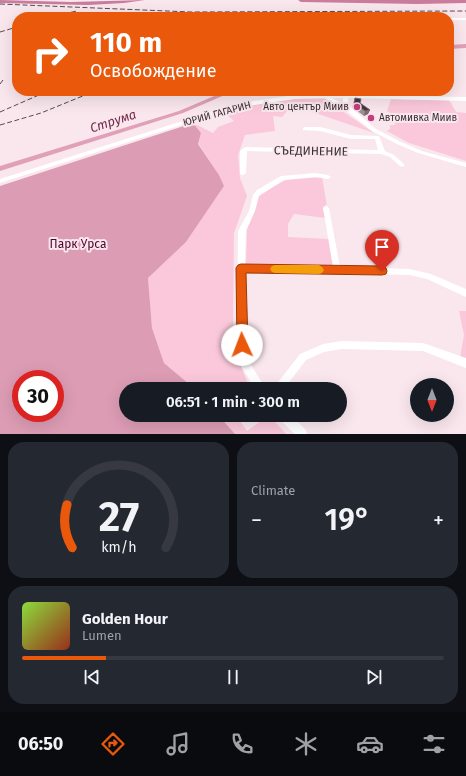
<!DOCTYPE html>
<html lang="en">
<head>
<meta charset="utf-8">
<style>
  :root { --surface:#171b24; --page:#242831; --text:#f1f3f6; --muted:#9ea1a6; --line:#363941; --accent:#ea580c }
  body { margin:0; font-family:"Fira Sans",sans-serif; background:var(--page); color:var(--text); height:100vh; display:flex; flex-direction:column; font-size:15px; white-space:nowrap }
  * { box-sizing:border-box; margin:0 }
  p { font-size:13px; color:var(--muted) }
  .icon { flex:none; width:22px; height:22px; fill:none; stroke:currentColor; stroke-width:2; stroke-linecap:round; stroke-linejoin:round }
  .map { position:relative; height:434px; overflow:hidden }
  .panel { display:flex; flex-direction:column; gap:8px; padding:8px; background:#0d0f14; flex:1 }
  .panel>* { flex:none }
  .top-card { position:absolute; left:12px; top:12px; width:442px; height:84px; border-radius:16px; box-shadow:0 4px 16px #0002; background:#ea580c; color:#fff; overflow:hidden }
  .needle { width:26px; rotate:180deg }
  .tools { position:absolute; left:410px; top:378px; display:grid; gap:8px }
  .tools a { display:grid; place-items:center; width:44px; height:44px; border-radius:50%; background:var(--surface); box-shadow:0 4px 16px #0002; font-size:20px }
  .speed { position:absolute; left:12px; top:370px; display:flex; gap:8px; font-size:20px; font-weight:700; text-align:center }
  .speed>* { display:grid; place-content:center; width:52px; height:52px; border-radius:50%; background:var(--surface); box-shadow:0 4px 16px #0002; line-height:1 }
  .speed .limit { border:6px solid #d22; background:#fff; color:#111 }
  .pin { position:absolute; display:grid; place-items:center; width:34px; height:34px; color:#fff; margin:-41px -17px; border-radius:50% 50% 50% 0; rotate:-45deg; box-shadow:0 0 4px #0007 }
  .pin .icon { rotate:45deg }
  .me { position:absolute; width:44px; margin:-22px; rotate:358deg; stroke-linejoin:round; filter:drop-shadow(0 0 3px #0008) }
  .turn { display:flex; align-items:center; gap:14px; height:84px; padding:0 12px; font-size:18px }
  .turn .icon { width:52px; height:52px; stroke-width:2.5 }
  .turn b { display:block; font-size:28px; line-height:34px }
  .big { font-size:30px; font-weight:600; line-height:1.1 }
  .panel .card { flex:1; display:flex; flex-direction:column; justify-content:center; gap:6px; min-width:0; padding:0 14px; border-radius:16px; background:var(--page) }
  .panel .dial { align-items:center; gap:0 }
  .dial svg { height:104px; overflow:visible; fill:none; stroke:var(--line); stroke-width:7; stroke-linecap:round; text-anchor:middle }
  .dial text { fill:var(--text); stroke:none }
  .song { display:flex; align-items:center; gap:12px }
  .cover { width:48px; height:48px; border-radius:6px; background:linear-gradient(135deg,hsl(90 70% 55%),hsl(10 70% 35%)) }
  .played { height:4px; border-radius:2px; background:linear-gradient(90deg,var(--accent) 20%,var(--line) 20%) }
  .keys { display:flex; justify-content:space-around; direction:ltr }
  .heat { display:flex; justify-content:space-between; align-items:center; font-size:22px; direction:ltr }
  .panel .tiles { flex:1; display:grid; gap:8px; grid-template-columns:1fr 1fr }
  .card:last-child { grid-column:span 2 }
  .trip { position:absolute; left:119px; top:382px; width:228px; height:40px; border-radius:20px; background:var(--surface); box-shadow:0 4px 16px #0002; font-weight:600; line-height:40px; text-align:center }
  .tab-bar { display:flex; height:64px; justify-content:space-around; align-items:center; background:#090b0e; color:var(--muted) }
  .tab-bar .icon { width:28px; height:28px }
  .tab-bar .selected { color:var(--accent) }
  .tab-bar b { font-size:18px; color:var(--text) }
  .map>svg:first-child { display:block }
  .green { fill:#fac8da }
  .forest { fill:#dc9cb4; fill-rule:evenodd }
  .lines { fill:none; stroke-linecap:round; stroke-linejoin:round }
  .river { fill:#e0a0b8; fill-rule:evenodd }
  .minor { fill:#fff; fill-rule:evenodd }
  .highway { fill:#ca7c9b; fill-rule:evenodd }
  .rail { stroke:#554c4f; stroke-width:1; stroke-dasharray:5 2.5; stroke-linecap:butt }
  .wall { fill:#a08e94 }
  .shaded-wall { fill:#7b6b71 }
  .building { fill:#45363b; stroke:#7b6b71 }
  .route { fill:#ea580c; stroke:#983908 }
  .slow { fill:#f59e0b }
  .poi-dot { fill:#c43e7e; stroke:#fae7ee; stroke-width:1.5 }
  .labels { text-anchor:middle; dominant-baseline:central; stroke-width:4; stroke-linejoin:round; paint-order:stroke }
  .far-poi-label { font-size:10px; fill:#362f31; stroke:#fae7ee; text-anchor:end }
  .far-street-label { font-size:10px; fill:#362f31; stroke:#fae7ee }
  .street-label { font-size:12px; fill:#362f31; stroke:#fae7ee }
  .park-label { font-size:12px; fill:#4f032c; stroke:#fae7ee }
  .water-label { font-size:13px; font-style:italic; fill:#74294b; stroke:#fae7ee }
</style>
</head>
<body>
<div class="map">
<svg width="466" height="434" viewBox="0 0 466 434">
  <rect width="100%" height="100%" fill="#fae7ee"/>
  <g class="green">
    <path d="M304,98L325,99L374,133L292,105L282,117L273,116L275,131L245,135L238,155L240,178L247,196L234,233L233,333L237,356L248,384L241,389H195L164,363L152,328L148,278L186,242L224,186L219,175L198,143L201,133L193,123L213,133L218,127L234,121L225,113C244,103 281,100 304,98Z"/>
    <path d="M391,99L449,100L456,112L466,113V161L409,143L387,131L390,129V125H395V116L387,111Z"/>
    <path d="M322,177L327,206L323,207L325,218L294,214L288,224V237L329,239L333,266H246L247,224L260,193L286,180Z"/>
    <path d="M459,311H466V360L460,358L464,335Z"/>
    <path d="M218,415H236L247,431L269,415L286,434H235Z"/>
  </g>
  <path class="forest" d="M193,123L201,133L198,144L219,175L224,186L186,242L148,278L152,328L164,363L195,389H126V415H218L235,434H0V186ZM21,379H55V413H21Z"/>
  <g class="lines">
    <g class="river">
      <path d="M466,44V48L449,49V45Z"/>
      <path d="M226,91H234L183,113L0,171V166L179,111Z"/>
    </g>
    <g class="minor">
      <rect x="449" y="18" width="17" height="2"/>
      <path d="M346,91H352L350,95L466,97V101L348,98V100L349,106L376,129L401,142L422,151L466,163V167L418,153L397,144L372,131L348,112L325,98L295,99L254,105L219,113L0,183V179L217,110L254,101L295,95H345ZM332,98H343V104Z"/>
      <path d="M305,127H320L351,135L379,136L385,151L394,155L405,165L402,167L400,166L390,157L381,154L247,151L246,173L243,175H241L240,173V151L245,147L378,150L375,139H351L320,131L303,130V128Z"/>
      <path d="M315,173L328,175L331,177L328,179L315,177L284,180L259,196L255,211L246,231L245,265L333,267L323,208L326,205L329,208L340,267L410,269L431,274L466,289V297L427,279L410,275L245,271V313L248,360L266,389H255L238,361L237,313L238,231L249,211L253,195L257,190L281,176Z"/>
      <path d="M342,341L423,343L466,358V368L423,351L342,349L324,352L306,360L284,389H273L275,386L300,354L323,344Z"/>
      <path d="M278,415H290L306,430L307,434H295L279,419Z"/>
    </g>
    <g class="highway">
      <path d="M0,0L71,2L145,0L124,3L88,5L0,3Z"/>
      <path d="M298,0H466V3L418,4L301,2Z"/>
    </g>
    <g class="rail">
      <path d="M0,4L191,12L466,11"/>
      <path d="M49,17L77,11"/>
      <path d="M0,32L17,27"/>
      <path d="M0,84L3,80"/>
      <path d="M0,112L48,91"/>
      <path d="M0,125L41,113L95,91"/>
    </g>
  </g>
  <path class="wall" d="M354,103H360L370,110L368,114L364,116L352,107Z"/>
  <path class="shaded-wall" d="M370,110L368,114L364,116L365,111Z"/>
  <path class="building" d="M355,98L361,99L360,103L370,110L365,111L354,103Z"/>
  <path class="route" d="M241,264L382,266L386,268L387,271L386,274L382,275L246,273L248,345L246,349L242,350L238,349L237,345L236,268L238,265Z"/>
  <path class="slow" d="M275,265H319L322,267L324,270L322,273L319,274L275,273L272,272L270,269L272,266Z"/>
  <g class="poi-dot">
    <circle cx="357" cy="107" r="4"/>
    <circle cx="371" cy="118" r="4"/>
  </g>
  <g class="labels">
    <g class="far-poi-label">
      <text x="349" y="107">Авто център Миив</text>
      <text x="379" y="118" text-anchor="start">Автомивка Миив</text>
    </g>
    <g class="far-street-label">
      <text transform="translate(217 114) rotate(-15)">ЮРИЙ ГАГАРИН</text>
    </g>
    <g class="street-label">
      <text transform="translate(311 151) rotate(1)">СЪЕДИНЕНИЕ</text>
    </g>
    <g class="park-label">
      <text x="78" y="244">Парк Урса</text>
    </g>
    <g class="water-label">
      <text transform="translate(113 121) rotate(-18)">Струма</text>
    </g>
  </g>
</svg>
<div class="tools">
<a><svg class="needle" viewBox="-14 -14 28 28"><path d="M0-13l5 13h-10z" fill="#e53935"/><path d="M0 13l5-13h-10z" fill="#9ea1a6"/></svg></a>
</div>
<div class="speed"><div class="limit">30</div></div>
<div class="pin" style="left:382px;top:271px;background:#d93025"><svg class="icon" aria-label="arrive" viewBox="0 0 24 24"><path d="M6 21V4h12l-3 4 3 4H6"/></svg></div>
<svg class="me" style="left:242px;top:345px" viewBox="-20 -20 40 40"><circle r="19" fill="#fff"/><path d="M0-13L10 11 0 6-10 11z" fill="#ea580c"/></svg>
<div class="trip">06:51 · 1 min · 300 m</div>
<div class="top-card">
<div class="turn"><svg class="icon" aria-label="right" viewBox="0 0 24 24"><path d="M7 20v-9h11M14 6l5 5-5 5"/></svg><div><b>110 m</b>Освобождение</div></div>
</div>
</div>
<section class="panel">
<div class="tiles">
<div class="card dial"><svg viewBox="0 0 100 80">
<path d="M14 69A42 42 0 1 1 86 69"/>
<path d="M14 69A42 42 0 0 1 10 36" stroke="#ea580c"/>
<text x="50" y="56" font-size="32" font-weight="700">27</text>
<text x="50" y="72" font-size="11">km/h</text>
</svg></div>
<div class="card"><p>Climate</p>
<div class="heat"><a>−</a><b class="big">19°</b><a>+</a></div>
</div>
<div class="card">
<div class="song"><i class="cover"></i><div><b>Golden Hour</b><p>Lumen</p></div></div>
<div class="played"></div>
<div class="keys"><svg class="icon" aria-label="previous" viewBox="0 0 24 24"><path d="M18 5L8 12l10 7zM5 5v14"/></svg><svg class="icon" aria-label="pause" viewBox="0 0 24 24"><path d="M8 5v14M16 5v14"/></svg><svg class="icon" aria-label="next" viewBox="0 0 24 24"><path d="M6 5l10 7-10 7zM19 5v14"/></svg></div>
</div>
</div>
</section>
<nav class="tab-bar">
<b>06:50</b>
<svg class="icon selected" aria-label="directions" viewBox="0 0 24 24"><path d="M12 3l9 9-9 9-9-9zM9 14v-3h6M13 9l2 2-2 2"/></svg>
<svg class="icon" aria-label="music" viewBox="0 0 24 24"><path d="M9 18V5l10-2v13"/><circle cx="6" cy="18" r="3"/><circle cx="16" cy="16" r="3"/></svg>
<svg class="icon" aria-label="phone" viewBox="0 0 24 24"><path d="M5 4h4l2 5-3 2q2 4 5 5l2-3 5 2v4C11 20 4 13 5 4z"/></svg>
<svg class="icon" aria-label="climate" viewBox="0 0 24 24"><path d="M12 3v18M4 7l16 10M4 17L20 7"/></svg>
<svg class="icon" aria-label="car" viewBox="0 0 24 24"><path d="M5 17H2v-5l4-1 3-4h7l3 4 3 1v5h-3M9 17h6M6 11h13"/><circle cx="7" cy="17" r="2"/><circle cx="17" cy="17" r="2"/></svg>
<svg class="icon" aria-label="filters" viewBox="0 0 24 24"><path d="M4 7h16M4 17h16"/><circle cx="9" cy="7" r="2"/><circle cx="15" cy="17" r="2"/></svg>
</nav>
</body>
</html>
